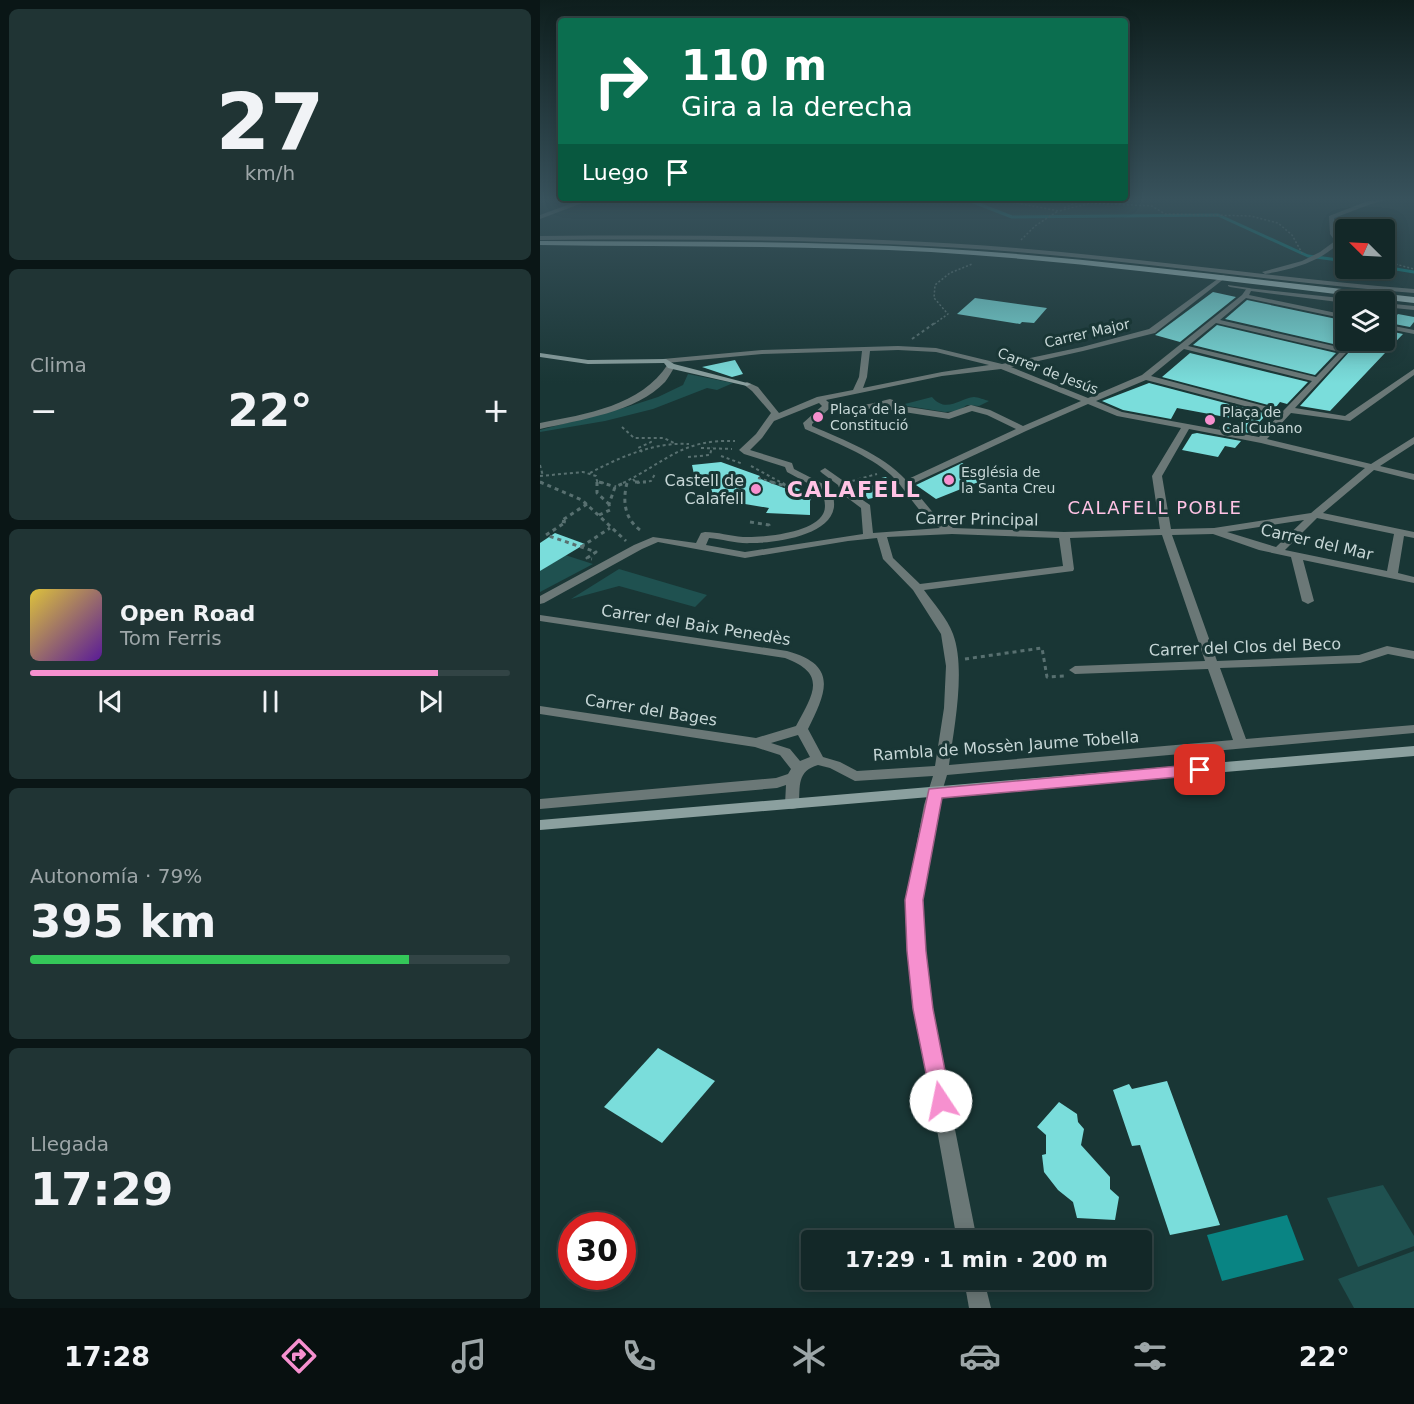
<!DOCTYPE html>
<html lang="es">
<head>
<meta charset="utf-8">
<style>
  :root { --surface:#132828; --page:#203434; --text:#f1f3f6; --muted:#9da6a8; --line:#324445; --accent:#f690cf }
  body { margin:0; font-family:"DejaVu Sans",sans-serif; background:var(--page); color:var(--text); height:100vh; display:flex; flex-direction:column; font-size:22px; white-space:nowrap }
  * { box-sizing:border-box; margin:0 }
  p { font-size:20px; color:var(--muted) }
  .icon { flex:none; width:33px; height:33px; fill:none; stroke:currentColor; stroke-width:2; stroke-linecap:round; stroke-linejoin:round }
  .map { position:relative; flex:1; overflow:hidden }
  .drawer { display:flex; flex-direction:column; gap:9px; padding:9px; background:#0a1616; width:540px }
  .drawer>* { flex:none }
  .hud { position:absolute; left:18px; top:18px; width:570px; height:183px; border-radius:6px; box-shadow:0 3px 15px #0003,0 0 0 2px var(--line); background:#0b6e4f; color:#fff; overflow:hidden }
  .needle { width:39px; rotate:294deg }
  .fabs { position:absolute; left:795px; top:219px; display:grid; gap:12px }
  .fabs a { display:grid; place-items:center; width:60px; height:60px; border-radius:6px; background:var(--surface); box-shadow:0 3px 15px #0003,0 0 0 2px var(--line); font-size:30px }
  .speed { position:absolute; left:18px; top:1212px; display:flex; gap:12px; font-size:30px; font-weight:700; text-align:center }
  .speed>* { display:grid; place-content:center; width:78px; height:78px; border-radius:50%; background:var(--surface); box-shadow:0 3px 15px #0003,0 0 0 2px var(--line); line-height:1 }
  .speed .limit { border:9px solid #d22; background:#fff; color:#111 }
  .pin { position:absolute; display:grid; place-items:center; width:51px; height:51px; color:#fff; margin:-26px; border-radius:12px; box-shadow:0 3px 9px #0006 }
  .me { position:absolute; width:66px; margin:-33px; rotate:349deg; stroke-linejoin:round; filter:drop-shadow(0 0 4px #0008) }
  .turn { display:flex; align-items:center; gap:21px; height:126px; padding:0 24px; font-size:27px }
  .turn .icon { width:78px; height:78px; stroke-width:2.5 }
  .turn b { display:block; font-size:42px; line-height:51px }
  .then { display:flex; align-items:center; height:57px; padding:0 24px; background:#0003; gap:12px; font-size:22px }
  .big { font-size:45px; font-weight:800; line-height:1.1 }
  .drawer .card { flex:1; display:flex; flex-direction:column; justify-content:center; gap:9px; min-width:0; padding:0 21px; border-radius:9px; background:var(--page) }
  .drawer .dial { align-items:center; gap:0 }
  .dial b { font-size:78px; line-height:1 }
  .song { display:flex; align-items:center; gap:18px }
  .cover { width:72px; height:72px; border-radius:9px; background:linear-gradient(135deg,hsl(50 70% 55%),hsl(270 70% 35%)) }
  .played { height:6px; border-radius:3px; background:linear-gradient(90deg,var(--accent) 85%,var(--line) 85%) }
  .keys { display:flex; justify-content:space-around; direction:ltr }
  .heat { display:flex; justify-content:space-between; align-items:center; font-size:33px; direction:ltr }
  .charge { height:9px; border-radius:4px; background:linear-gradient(90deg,#34c759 79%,var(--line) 0) }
  .trip { position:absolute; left:261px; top:1230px; width:351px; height:60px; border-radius:6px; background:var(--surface); box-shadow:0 3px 15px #0003,0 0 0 2px var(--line); font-weight:800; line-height:60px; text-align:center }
  .tabs { display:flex; height:96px; justify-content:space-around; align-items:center; background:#081010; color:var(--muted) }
  .tabs .icon { width:42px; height:42px }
  .tabs .active { color:var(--accent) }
  .tabs b { font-size:27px; color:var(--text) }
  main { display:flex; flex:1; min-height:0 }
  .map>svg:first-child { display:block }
  .green { fill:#1f5150 }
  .water { fill:#098483 }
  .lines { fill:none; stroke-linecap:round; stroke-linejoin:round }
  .stream { stroke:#098483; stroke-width:3 }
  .building { fill:#7adddb }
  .path-far2 { stroke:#587070; stroke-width:1.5; stroke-dasharray:2 2; stroke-linecap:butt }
  .path-far1 { stroke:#587070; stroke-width:2; stroke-dasharray:3 3; stroke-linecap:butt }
  .path { stroke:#587070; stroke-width:3; stroke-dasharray:4 4; stroke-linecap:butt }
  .lane { fill:#6b7877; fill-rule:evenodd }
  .street { fill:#6b7877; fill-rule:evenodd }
  .secondary { fill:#8ba09f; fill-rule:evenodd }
  .primary { fill:#a4bfbe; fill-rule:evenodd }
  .route { fill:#f690cf; stroke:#a05e87; stroke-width:1.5 }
  .poi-dot { fill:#f690cf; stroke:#193635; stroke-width:2 }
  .labels { text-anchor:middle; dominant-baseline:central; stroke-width:6; stroke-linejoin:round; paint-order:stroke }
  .far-street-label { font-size:14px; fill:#c7d7d7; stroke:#193635 }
  .far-poi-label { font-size:14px; fill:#c7d7d7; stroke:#193635; text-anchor:start }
  .poi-label { font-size:16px; fill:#c7d7d7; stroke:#193635; text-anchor:end }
  .street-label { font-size:16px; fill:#c7d7d7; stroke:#193635 }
  .neighbourhood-label { font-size:18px; letter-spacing:1.5px; fill:#ffc3e5; stroke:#193635 }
  .district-label { font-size:22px; font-weight:bold; letter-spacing:1.5px; fill:#ffc3e5; stroke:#193635 }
</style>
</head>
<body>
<main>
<section class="drawer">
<div class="card dial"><b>27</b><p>km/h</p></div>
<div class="card"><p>Clima</p>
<div class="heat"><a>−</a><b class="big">22°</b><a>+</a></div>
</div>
<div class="card">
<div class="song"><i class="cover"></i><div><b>Open Road</b><p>Tom Ferris</p></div></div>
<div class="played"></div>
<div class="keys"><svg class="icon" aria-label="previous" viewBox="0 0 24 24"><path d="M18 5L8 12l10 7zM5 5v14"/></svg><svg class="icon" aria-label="pause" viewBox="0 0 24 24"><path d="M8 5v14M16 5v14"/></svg><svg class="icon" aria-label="next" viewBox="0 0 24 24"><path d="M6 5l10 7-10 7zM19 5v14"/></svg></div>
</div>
<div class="card"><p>Autonomía · 79%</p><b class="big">395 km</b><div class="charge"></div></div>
<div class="card"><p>Llegada</p><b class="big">17:29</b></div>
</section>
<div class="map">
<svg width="874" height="1308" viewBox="0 0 874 1308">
  <rect width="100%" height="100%" fill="#193635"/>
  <g class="green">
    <path d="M148,374L193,383L177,390L167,388L113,409L65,421L0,432V430L87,407L118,397L143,385Z"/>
    <path d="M392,397C406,414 420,398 434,397C438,397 445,400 449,401L439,406L427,405L418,411L405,412L361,405Z"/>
    <path d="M25,555L53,564L0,592V571Z"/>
    <path d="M79,569L167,595L155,607L79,586L31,599Z"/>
    <path d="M843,1185L874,1236V1246L818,1267L787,1198Z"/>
    <path d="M874,1251V1308H814L798,1279Z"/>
  </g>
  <path class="water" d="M747,1215L764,1260L682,1281L667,1235Z"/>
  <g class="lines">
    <g class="stream">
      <path d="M428,200L472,217L678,215L768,256L806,261"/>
      <path d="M844,267L874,272"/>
    </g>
  </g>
  <g class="building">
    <path d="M673,292L696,297L640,342L615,335Z"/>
    <path d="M435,298L507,308L494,323L482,322L480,324L417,314Z"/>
    <path d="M707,300L806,321L807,340L802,346L685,319Z"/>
    <path d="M858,314L874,317V322L870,327L849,323Z"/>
    <path d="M677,325L796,353L775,375L653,345Z"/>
    <path d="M844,330L863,334L790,411L760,406L820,340H844Z"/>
    <path d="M650,353L768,382L747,404L740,402L736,407L622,377Z"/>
    <path d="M195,360L203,374L192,377L162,367Z"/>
    <path d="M609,383L727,414L709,433L679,427L707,421L637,408L631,419L583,410L562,401Z"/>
    <path d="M657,433L701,441L695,448L685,446L678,457L642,450L652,434Z"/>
    <path d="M181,462L220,476L218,478L244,488L253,486L272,496L270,501V515L226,513L229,508L199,503L194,499L173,495L171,488L164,482L155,479L152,465Z"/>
    <path d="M422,463L446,479L396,499L376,485Z"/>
    <path d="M346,477L357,493L328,499L318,483Z"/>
    <path d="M15,533L45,544L0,571V543Z"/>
    <path d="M118,1048L175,1081L122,1143L64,1107Z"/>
    <path d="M627,1081L680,1225L630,1235L600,1145L592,1146L573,1090L589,1084L592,1089Z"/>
    <path d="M519,1102L537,1114L538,1122L544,1129L541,1145L570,1177V1189L579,1197L575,1220L537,1218L533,1202L518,1190L504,1172L502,1155L506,1154V1135L497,1127Z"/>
  </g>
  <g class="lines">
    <g class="path-far2">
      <path d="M461,200L519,211L551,203L612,206L625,214L711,216L738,223L752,235L762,253"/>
      <path d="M524,208L542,200"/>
      <path d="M481,240L495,226L518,211"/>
      <path d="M844,261L874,269"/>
      <path d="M394,324L408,314L394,298L395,285L410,273L432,264"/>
    </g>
    <g class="path-far1">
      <path d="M372,339L396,322"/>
      <path d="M82,427L94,438H124L134,443"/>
      <path d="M161,448L192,449"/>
      <path d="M102,452L98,448L111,442L109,438"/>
      <path d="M181,456L203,464"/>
      <path d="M148,457L170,455L172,447"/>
      <path d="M0,465L3,476"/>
      <path d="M211,466L242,483"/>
      <path d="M50,473C80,457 114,442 149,444"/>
      <path d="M0,476L43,472L56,476L57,481L64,483"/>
      <path d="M218,478L236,483"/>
      <path d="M93,479L96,483L111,481L115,474"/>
      <path d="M312,481L337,474"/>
      <path d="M0,482L3,483"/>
      <path d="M83,483C127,461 142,439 195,441"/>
    </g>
    <g class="path">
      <path d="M0,482L42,500L86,541"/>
      <path d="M57,482V493L69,504"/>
      <path d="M59,482L76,487"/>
      <path d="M95,482H106"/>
      <path d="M231,482L246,486L241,482"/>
      <path d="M87,483C82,502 85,521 103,532"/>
      <path d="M47,504L21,521L26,522L6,535L56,552L47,558L52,559"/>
      <path d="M59,515L70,510L69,504L75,487L86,482"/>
      <path d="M210,522L229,525V528"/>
      <path d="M41,547L70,528"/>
      <path d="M425,659L502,648L507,677L525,676"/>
    </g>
    <path class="lane" d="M688,285L709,288L711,289L709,290L690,287L688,286Z"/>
    <g class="street">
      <path d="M41,200H50L0,219V215Z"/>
      <path d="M846,200L831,204L794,218L796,234L801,241C781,262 753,269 725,274L722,272L762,261L780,252L795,241L790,234L789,216L828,201Z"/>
      <path d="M0,236C159,235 318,235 476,248C609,259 741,278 874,289V293C741,282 609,263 477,252C318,239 159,239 0,240Z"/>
      <path d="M683,275L685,276V278L615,333L543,351L471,367L548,398L602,375L702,295L707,288L819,300L806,303L711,291L709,295L806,315V319L706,298L680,320L803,348L810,340H818L755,408L805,416L874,369V375L810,421L751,413L727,439L831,464L874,437V444L840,466L874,474V480L834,470L783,513L874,532V538L864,536L858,573L874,577V583L763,560L774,601L768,604L762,601L751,557L719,550L673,534L632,535L677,661L819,655L847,646L874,651V659L848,654L820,663L680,668L706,739L874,725V733L407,775L398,805L382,900L384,951L391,1009L437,1240H417L375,1009L368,951L366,900L384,805L393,776L315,781L290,768L278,765C257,771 260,786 259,804L257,808L252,809L247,808L245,804L246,785L237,788L0,809V799L236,778L248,774L251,769L240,755L215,747L0,714V706L216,738L256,726C273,694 288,674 245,658L0,621V615L247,651C298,665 287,691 268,729L283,757L300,762L317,771L395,766L404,708L406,666L401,634L373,590L343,559L337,538L308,541L205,558L118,542L102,549L4,603L0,604V596L94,545L113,537L156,543L161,533L165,532C178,532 190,536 203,537C222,538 273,533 283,514C287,507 284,498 282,491L247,472L245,467L204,454L199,450L216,434L231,413L212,391L203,384L207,382L218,387L239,413L277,397L313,390L319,377L322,351L222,354L126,363L122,361L123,359L222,350L358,346L396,348L462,364L542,347L609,329ZM676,323L800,352L776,377L648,346ZM644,349L772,381L743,411L611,376ZM358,350L396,352L449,365L402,372L323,388L327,377L330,351ZM461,369L541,401L483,426L450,410L431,405L408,413L355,405L353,400L350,399C334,403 299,413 286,400L402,376ZM606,380L739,415L719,437L582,412L556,401ZM279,403L282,406L263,423L265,429C292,441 329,455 351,475C368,491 378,515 400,528L333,533L330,505L308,490L305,482L285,468L280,471L282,473L298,485L301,493L321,508L323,534L205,552L166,545L169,538C183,539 197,544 211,543C241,543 314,532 289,487L254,469L252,463L210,450L222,438L234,421ZM548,404L577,416L641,428L612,476L620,529L524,532L413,528L395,515L370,485L486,431ZM346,405L348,409L351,410L409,419L432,411L447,415L476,429L366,480C342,454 304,440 272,426V424L289,409L315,412ZM649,429L721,443L825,468L771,513L674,528L631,529L622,476ZM777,518L854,534L847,571L745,550ZM764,520L736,547L687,532ZM412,534L519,538L523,566L380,584L353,558L347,537ZM622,535L665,661L535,666L529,670L535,674L668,669L693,740L409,765C414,728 426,669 413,634C407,618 394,604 384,590L533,571L534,569L530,538ZM258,735L270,757L260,761L250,749L231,743Z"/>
      <path d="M844,303L874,306V310L844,307Z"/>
      <path d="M844,324L874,330V334L844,328Z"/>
      <path d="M128,364L135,366C132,371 129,377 125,382C97,412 39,420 0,429V423C46,414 101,406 128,364Z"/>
      <path d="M424,1280H444L451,1308H429Z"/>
    </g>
    <g class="secondary">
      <path d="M0,353L48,360L126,359L134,364L211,384L207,386L128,368L124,363L48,364L0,357Z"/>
      <path d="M874,746V756L0,830V820Z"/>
    </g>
    <path class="primary" d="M0,241C130,242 261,240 391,248C552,257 713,280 874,297V303C713,285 552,262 391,252C261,245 130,247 0,245Z"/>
  </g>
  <linearGradient id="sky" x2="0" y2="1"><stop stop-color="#0e1e1d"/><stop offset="0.52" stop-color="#38525c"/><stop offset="1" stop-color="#38525c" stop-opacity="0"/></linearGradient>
  <rect width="874" height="383" fill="url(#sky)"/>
  <path class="route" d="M660,764L666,766L668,770L666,774L660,775L402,798L383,900L386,951L393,1009L411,1101L408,1108L401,1111L393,1108L373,1009L367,951L365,900L389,789Z"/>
  <g class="poi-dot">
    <circle cx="278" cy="417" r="6"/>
    <circle cx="670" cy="420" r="6"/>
    <circle cx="409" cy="480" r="6"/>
    <circle cx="216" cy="489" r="6"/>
  </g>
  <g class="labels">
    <g class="far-street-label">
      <text transform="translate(547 333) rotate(-13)">Carrer Major</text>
      <text transform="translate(508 371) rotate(21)">Carrer de Jesús</text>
    </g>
    <g class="far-poi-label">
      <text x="290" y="409">Plaça de la<tspan x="290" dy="16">Constitució</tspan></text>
      <text x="682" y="412">Plaça de<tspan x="682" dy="16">Cal Cubano</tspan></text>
      <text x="421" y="472">Església de<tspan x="421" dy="16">la Santa Creu</tspan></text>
    </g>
    <g class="poi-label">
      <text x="204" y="480">Castell de<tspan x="204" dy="18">Calafell</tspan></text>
    </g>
    <g class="street-label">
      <text transform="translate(437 519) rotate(1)">Carrer Principal</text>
      <text transform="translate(777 542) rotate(13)">Carrer del Mar</text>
      <text transform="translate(156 625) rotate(9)">Carrer del Baix Penedès</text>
      <text transform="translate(705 647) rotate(-2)">Carrer del Clos del Beco</text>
      <text transform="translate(111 710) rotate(9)">Carrer del Bages</text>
      <text transform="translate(466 746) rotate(-4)">Rambla de Mossèn Jaume Tobella</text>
    </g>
    <g class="neighbourhood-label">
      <text x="615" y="507">CALAFELL POBLE</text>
    </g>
    <g class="district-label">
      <text x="314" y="489">CALAFELL</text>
    </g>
  </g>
</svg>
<div class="fabs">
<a><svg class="needle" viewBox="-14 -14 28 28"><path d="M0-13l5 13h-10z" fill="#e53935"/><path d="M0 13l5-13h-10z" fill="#9da6a8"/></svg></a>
<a><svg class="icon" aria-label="layers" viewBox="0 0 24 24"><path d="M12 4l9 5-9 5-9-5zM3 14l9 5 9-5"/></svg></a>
</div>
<div class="speed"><div class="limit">30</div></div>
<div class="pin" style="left:660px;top:770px;background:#d93025"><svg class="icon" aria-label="arrive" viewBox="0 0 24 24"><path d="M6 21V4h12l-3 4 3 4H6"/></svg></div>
<svg class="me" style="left:401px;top:1101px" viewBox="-20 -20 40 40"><circle r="19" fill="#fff"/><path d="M0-13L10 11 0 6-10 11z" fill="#f690cf"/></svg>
<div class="trip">17:29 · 1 min · 200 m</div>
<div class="hud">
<div class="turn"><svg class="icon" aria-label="right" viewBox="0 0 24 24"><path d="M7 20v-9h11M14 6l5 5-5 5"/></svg><div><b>110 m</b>Gira a la derecha</div></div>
<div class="then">Luego<svg class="icon" aria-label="arrive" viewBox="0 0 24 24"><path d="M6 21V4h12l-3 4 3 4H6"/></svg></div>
</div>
</div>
</main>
<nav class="tabs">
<b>17:28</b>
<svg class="icon active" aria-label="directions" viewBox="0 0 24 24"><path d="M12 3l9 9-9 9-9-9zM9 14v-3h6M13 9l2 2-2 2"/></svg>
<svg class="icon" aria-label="music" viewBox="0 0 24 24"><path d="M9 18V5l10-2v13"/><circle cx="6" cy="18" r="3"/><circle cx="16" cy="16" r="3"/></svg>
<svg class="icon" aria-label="phone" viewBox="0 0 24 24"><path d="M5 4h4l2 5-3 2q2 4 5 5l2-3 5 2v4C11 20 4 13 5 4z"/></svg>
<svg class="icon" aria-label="climate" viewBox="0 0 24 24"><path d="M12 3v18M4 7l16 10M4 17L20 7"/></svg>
<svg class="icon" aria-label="car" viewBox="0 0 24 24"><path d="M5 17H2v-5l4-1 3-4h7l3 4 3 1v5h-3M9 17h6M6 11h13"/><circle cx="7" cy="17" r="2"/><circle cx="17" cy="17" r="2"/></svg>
<svg class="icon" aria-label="filters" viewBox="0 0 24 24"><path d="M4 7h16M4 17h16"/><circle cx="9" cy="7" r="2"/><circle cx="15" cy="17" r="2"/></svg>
<b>22°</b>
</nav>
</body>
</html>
